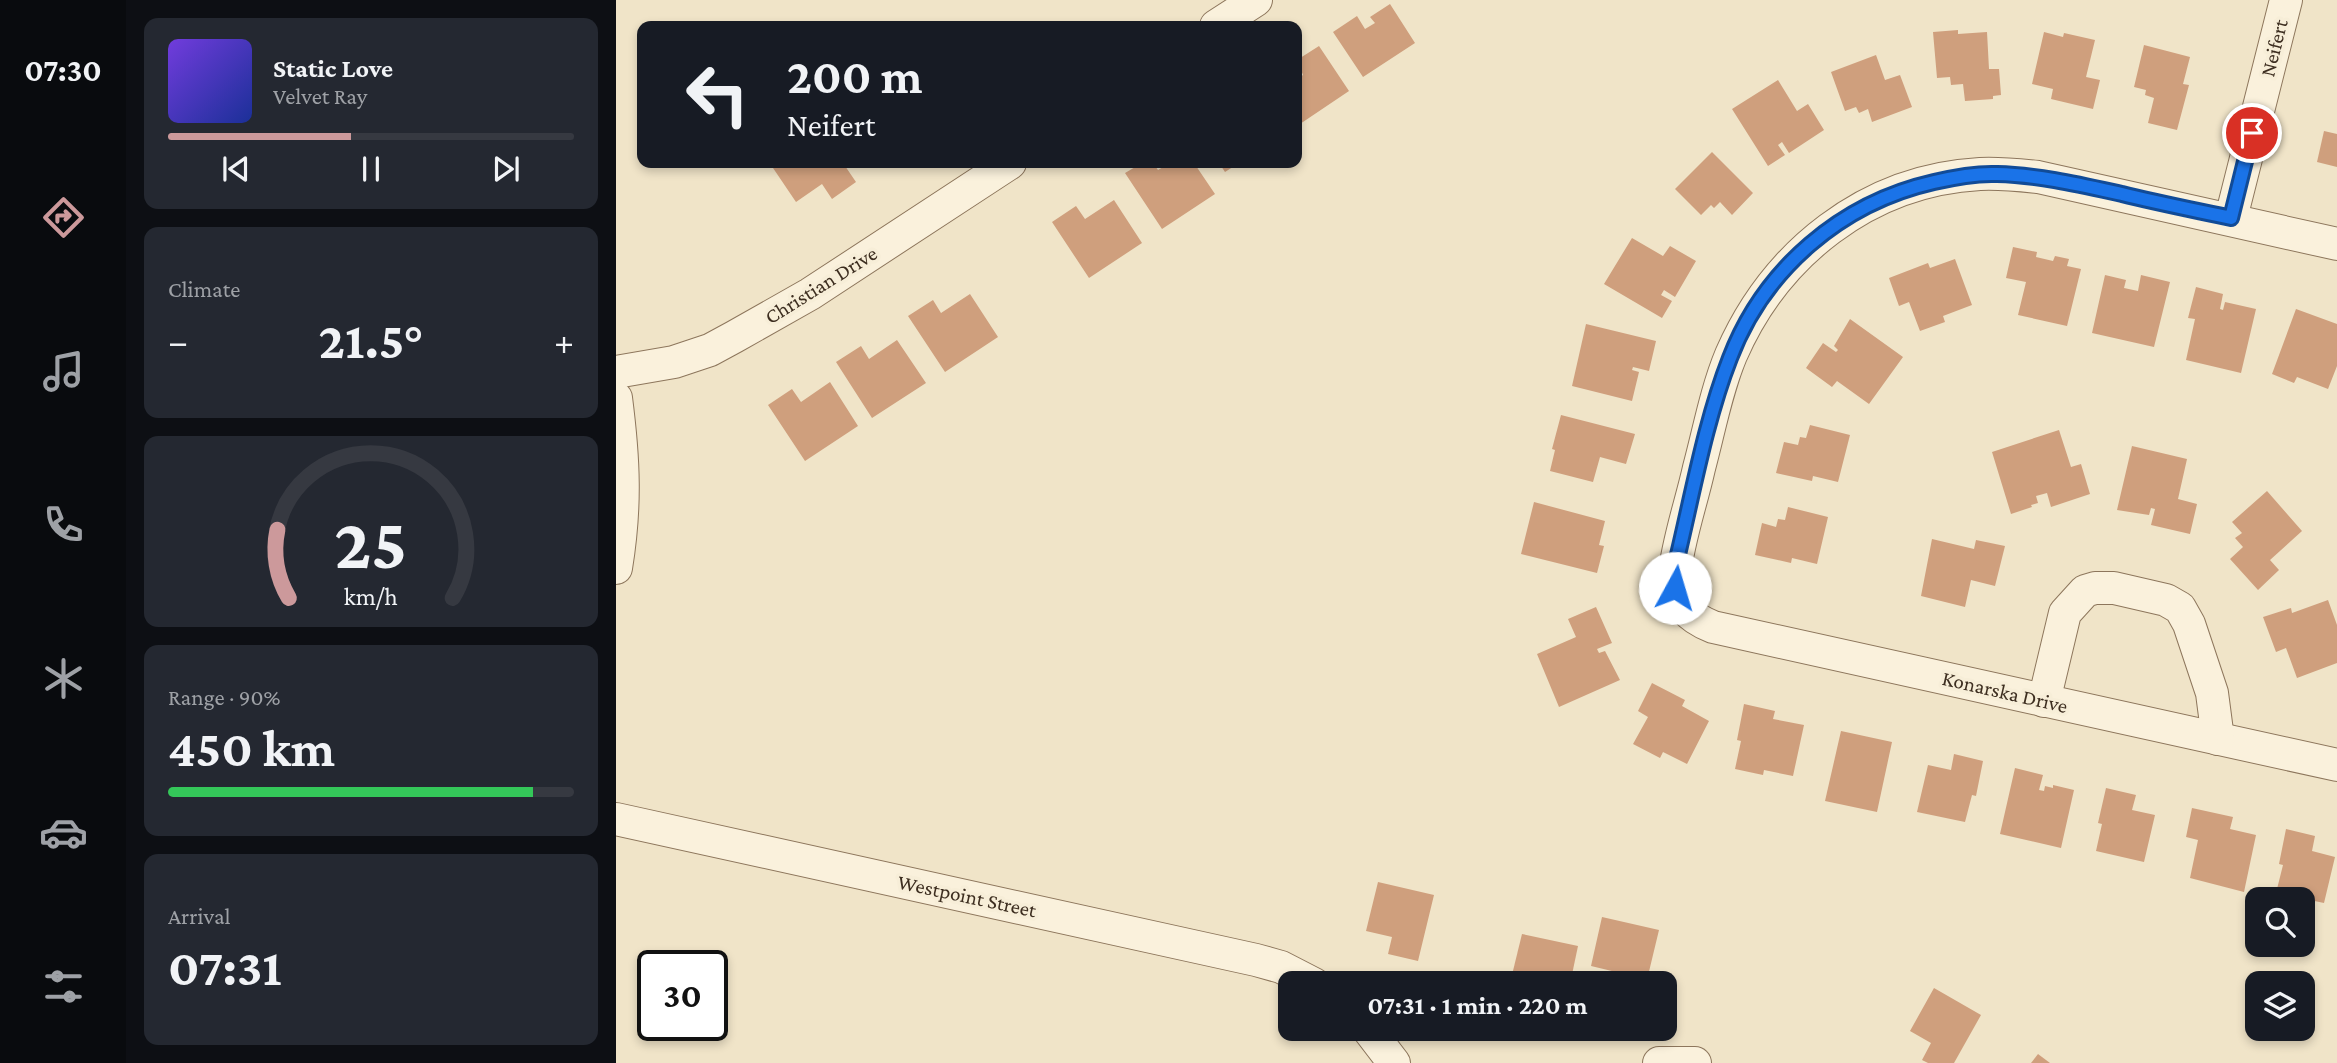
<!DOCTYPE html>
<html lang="en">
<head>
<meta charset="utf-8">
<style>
  :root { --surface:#171b24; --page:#242831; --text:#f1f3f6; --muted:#9ea1a6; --line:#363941; --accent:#cc999b }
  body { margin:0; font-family:"Crimson Pro",serif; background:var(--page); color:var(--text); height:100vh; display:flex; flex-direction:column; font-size:26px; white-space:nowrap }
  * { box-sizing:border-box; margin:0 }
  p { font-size:23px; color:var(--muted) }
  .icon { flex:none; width:38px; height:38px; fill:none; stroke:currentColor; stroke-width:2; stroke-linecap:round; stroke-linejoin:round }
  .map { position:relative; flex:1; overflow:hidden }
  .sheet { display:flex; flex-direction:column; gap:18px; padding:18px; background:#0d0f14; width:490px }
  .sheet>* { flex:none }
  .hud { position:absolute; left:21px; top:21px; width:665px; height:147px; border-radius:14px; box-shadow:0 4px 10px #0003; background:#171b24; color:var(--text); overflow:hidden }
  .fabs { position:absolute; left:1629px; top:887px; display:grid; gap:14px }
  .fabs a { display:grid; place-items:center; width:70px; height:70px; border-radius:14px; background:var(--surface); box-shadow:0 4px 10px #0003; font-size:35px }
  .speed { position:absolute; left:21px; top:950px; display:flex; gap:14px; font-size:35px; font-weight:700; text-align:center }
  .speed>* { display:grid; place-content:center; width:91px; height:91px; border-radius:50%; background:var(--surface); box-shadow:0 4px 10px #0003; line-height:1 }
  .speed .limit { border:4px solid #111; border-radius:10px; background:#fff; color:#111 }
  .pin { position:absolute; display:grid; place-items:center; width:60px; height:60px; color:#fff; margin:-30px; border:4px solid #fff; border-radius:50%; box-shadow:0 2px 7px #0007 }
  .me { position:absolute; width:77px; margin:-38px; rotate:6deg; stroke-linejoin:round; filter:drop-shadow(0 0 5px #0008) }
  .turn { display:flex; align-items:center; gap:24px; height:147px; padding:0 35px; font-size:32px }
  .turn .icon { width:91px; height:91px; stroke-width:2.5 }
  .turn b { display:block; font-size:49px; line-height:60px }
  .big { font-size:52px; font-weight:700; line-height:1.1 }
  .sheet .card { flex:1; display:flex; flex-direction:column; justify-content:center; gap:10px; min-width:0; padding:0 24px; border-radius:14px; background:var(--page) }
  .sheet .dial { align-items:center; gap:0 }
  .dial svg { height:182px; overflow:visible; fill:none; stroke:var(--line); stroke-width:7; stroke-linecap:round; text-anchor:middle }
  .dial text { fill:var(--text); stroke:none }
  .song { display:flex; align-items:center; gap:21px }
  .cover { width:84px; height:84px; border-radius:10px; background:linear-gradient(135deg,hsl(260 70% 55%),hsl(230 70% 35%)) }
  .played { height:7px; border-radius:4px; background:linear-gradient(90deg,var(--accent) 45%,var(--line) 45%) }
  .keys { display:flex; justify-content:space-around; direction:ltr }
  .heat { display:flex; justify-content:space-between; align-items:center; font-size:38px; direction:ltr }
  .charge { height:10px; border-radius:5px; background:linear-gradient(90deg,#34c759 90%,var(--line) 0) }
  .trip { position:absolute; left:662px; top:971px; width:399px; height:70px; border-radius:14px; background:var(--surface); box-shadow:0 4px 10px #0003; font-weight:700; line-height:70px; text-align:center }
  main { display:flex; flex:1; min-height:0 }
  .dock { display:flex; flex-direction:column; width:126px; justify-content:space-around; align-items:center; background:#090b0e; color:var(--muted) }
  .dock .icon { width:49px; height:49px }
  .dock .current { color:var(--accent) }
  .dock b { font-size:32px; color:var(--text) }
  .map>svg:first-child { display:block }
  .building { fill:#cf9f7d }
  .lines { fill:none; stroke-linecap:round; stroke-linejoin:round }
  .street-casing { stroke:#8d765c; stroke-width:34 }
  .street { stroke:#faf1dc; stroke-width:32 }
  .route-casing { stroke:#114b97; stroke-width:18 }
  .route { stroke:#1a73e8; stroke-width:12 }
  .labels { text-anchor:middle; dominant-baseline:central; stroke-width:7; stroke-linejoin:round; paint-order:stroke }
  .street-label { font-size:21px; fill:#3d2e20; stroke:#f7eed8 }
</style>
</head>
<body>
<main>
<nav class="dock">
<b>07:30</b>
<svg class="icon current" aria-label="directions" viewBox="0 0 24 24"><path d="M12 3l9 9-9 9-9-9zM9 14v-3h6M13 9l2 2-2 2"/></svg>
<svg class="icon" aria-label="music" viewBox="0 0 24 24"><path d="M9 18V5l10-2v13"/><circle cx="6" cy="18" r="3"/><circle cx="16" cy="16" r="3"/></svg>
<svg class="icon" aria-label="phone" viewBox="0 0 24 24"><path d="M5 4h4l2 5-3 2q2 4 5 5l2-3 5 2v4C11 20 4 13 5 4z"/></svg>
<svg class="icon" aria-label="climate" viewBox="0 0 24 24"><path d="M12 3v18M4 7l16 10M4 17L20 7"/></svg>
<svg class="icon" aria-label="car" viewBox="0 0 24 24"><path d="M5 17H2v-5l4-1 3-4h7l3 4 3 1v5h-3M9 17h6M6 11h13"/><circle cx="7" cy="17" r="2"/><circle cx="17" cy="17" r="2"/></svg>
<svg class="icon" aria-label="filters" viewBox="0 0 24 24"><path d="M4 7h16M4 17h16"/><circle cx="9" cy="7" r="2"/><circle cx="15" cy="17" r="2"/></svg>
</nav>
<section class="sheet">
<div class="card">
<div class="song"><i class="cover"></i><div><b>Static Love</b><p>Velvet Ray</p></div></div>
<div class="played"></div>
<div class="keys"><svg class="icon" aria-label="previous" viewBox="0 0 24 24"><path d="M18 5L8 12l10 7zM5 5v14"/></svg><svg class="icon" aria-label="pause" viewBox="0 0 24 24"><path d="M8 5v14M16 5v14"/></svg><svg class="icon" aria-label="next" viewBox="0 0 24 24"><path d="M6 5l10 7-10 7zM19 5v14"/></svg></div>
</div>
<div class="card"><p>Climate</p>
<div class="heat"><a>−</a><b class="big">21.5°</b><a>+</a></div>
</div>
<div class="card dial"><svg viewBox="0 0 100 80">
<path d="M14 69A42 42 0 1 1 86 69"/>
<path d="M14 69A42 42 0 0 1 9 39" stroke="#cc999b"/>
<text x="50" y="56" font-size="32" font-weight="700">25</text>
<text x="50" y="72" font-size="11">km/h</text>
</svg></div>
<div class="card"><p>Range · 90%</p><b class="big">450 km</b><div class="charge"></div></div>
<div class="card"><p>Arrival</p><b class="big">07:31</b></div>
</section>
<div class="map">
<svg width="1721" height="1063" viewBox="0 0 1721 1063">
  <rect width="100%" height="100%" fill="#f0e4c8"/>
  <g class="building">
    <path d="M774,4L799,43L747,77L717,32L741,16L749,29L759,23L754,17Z"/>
    <path d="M1342,30V34L1371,32L1373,69H1383L1385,95L1377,96V99L1349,101L1347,84L1335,85L1334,77L1321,78L1317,32Z"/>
    <path d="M1428,32L1447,37L1448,33L1479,40L1470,77L1484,80L1477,109L1435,99L1437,89L1416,84Z"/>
    <path d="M1528,45L1574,57L1567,84L1573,85L1561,130L1532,123L1538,98L1529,95L1530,90L1518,87Z"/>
    <path d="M703,46L733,91L681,126V79L687,75L681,60Z"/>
    <path d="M1260,55L1269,80L1284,75L1296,107L1256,122L1252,109L1243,113L1240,107L1229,111L1215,72Z"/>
    <path d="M1162,80L1181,111L1192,104L1208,130L1173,153L1166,142L1162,145L1169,155L1152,166L1116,109Z"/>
    <path d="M1708,131L1721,134V167L1701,162Z"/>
    <path d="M1096,152L1137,193L1116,215L1104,202L1098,208L1095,205L1085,215L1059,189Z"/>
    <path d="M164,163H227L240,182L216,199L206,184L180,202L157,168Z"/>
    <path d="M526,163H537L542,170L554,163H578L599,194L546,229L509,173Z"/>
    <path d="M603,163H623L609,172Z"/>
    <path d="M498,200L526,243L473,278L436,222L460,206L469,219Z"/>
    <path d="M1016,238L1047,256L1054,246L1080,261L1059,297L1048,290L1045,295L1056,301L1046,318L988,284Z"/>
    <path d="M1397,247L1421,252L1420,257L1437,261L1439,256L1453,259L1451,266L1465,269L1451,326L1402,315L1410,282L1390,278Z"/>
    <path d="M1339,259L1356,305L1327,316L1329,322L1304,331L1293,302L1283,306L1273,278L1312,263L1314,268Z"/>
    <path d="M1489,275L1510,280L1508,288L1522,291L1525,275L1554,282L1538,347L1476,333Z"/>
    <path d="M1580,287L1607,294L1604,309L1607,310L1609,302L1640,309L1625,373L1570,360L1579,319L1572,318Z"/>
    <path d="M354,294L382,337L329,372L292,316L317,300L325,313Z"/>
    <path d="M1680,309L1721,324V366L1712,389L1681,377L1678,383L1656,374Z"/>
    <path d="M1234,319L1287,357L1253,404L1221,381L1216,387L1190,368L1207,343L1220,352L1222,350L1218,346Z"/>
    <path d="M970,324L1040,341L1033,371L1017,367L1016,370L1023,372L1016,401L956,386Z"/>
    <path d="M281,340L310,383L256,418L220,362L245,346L253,359Z"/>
    <path d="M214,382L242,426L189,461L152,405L176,389L185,402Z"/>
    <path d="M945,415L1019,434L1010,464L984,457L977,482L934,471L939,450L936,449Z"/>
    <path d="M1194,425L1234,435L1222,482L1197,476L1196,481L1160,473L1168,442L1182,445L1184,437L1190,438Z"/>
    <path d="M1443,430L1455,467L1465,464L1474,494L1435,507L1431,493L1420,496L1422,503L1415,505L1416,507L1395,514L1376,452Z"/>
    <path d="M1516,446L1571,459L1562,499L1581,504L1574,534L1535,525L1539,509L1535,508L1533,515L1501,510Z"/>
    <path d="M1651,491L1686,531L1654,560L1663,570L1642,590L1614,559L1627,547L1619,538L1626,533L1616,522Z"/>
    <path d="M918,502L989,521L983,545L988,546L981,573L905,554Z"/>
    <path d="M1172,507L1212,517L1201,564L1176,558L1175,563L1139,555L1146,523L1160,527L1162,519L1169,520Z"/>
    <path d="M1316,539L1358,549L1360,540L1389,546L1379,586L1355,580L1349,607L1305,596Z"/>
    <path d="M1712,600L1721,625V663L1681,678L1670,648L1660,652L1647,617L1675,608L1676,613Z"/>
    <path d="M980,607L996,643L981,649L983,653L989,651L1004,680L943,707L921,654L960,637L952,619Z"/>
    <path d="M1036,683L1069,700L1066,706L1093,721L1071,764L1047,752L1044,758L1017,744L1032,717L1022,711Z"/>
    <path d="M1128,704L1159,711L1157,719L1188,725L1177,776L1148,770L1147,775L1119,769L1125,741L1121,740Z"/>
    <path d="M1225,731L1276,742L1261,812L1209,801Z"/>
    <path d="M1338,754L1367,761L1360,796L1356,795L1349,822L1301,812L1312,765L1335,770Z"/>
    <path d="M1399,768L1427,775L1423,790L1428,791L1429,786L1437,788V785L1458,790L1445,848L1384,834Z"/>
    <path d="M1490,788L1520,795L1516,810L1539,815L1528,862L1480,851L1486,824L1482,823Z"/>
    <path d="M1576,808L1617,817L1614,829L1640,835L1628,892L1574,878L1582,840L1570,837Z"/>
    <path d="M1670,829L1699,836L1696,851L1719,857L1708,903L1660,893L1667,865L1663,864Z"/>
    <path d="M762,882L818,895L802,961L772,954L776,937L750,931Z"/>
    <path d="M986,917L1043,930L1030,984H998L1000,972L975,966Z"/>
    <path d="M906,934L962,946L954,984L894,983Z"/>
    <path d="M1318,988L1365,1015L1338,1063H1312L1306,1060L1315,1043L1294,1031Z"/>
    <path d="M1422,1054L1434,1063H1415Z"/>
  </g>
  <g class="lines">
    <defs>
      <g id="street">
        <path d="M600,26L640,0"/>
        <path d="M1615,218L1670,0"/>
        <path d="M1721,244L1422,177C1403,175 1383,173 1364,174C1251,180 1159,254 1115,355C1100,391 1093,431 1083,468C1075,504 1062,540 1058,577C1060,604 1072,617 1097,627L1721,765"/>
        <path d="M0,372L58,362L94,350L118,337L194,294L394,163"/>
        <path d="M0,398C8,460 10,507 0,568"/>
        <path d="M1428,701L1449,613L1469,591L1479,588H1498L1550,600L1564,608L1573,624L1596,693L1602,739"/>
        <path d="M0,819L640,960L665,967L698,984"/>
        <path d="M752,1029L778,1063"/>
        <path d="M1043,1063H1079"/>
      </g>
    </defs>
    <use href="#street" class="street-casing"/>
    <use href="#street" class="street"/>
  </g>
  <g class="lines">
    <defs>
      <path id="route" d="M1059,588L1060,563C1076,497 1089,422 1114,358C1148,269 1225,203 1318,182C1339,177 1359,173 1381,174C1423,175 1465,185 1506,194C1542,203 1578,210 1615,218L1636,133"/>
    </defs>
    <use href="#route" class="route-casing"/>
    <use href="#route" class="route"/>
  </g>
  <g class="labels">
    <g class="street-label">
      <text transform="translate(1658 48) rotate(-76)">Neifert</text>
      <text transform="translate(205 285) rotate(-32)">Christian Drive</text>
      <text transform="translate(1389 692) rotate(13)">Konarska Drive</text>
      <text transform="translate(351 896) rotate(12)">Westpoint Street</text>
    </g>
  </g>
</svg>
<div class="fabs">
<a><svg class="icon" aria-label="search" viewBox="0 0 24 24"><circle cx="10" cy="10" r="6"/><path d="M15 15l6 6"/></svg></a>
<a><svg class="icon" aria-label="layers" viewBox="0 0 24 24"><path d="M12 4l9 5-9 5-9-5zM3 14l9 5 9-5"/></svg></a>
</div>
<div class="speed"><div class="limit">30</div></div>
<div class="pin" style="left:1636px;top:133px;background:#d93025"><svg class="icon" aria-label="arrive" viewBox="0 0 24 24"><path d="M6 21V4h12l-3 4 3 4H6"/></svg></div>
<svg class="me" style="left:1059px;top:588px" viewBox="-20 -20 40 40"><circle r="19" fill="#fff"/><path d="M0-13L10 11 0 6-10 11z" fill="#1a73e8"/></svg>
<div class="trip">07:31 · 1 min · 220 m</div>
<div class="hud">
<div class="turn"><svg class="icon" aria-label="left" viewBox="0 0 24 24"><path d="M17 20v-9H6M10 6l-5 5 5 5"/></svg><div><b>200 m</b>Neifert</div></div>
</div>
</div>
</main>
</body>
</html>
